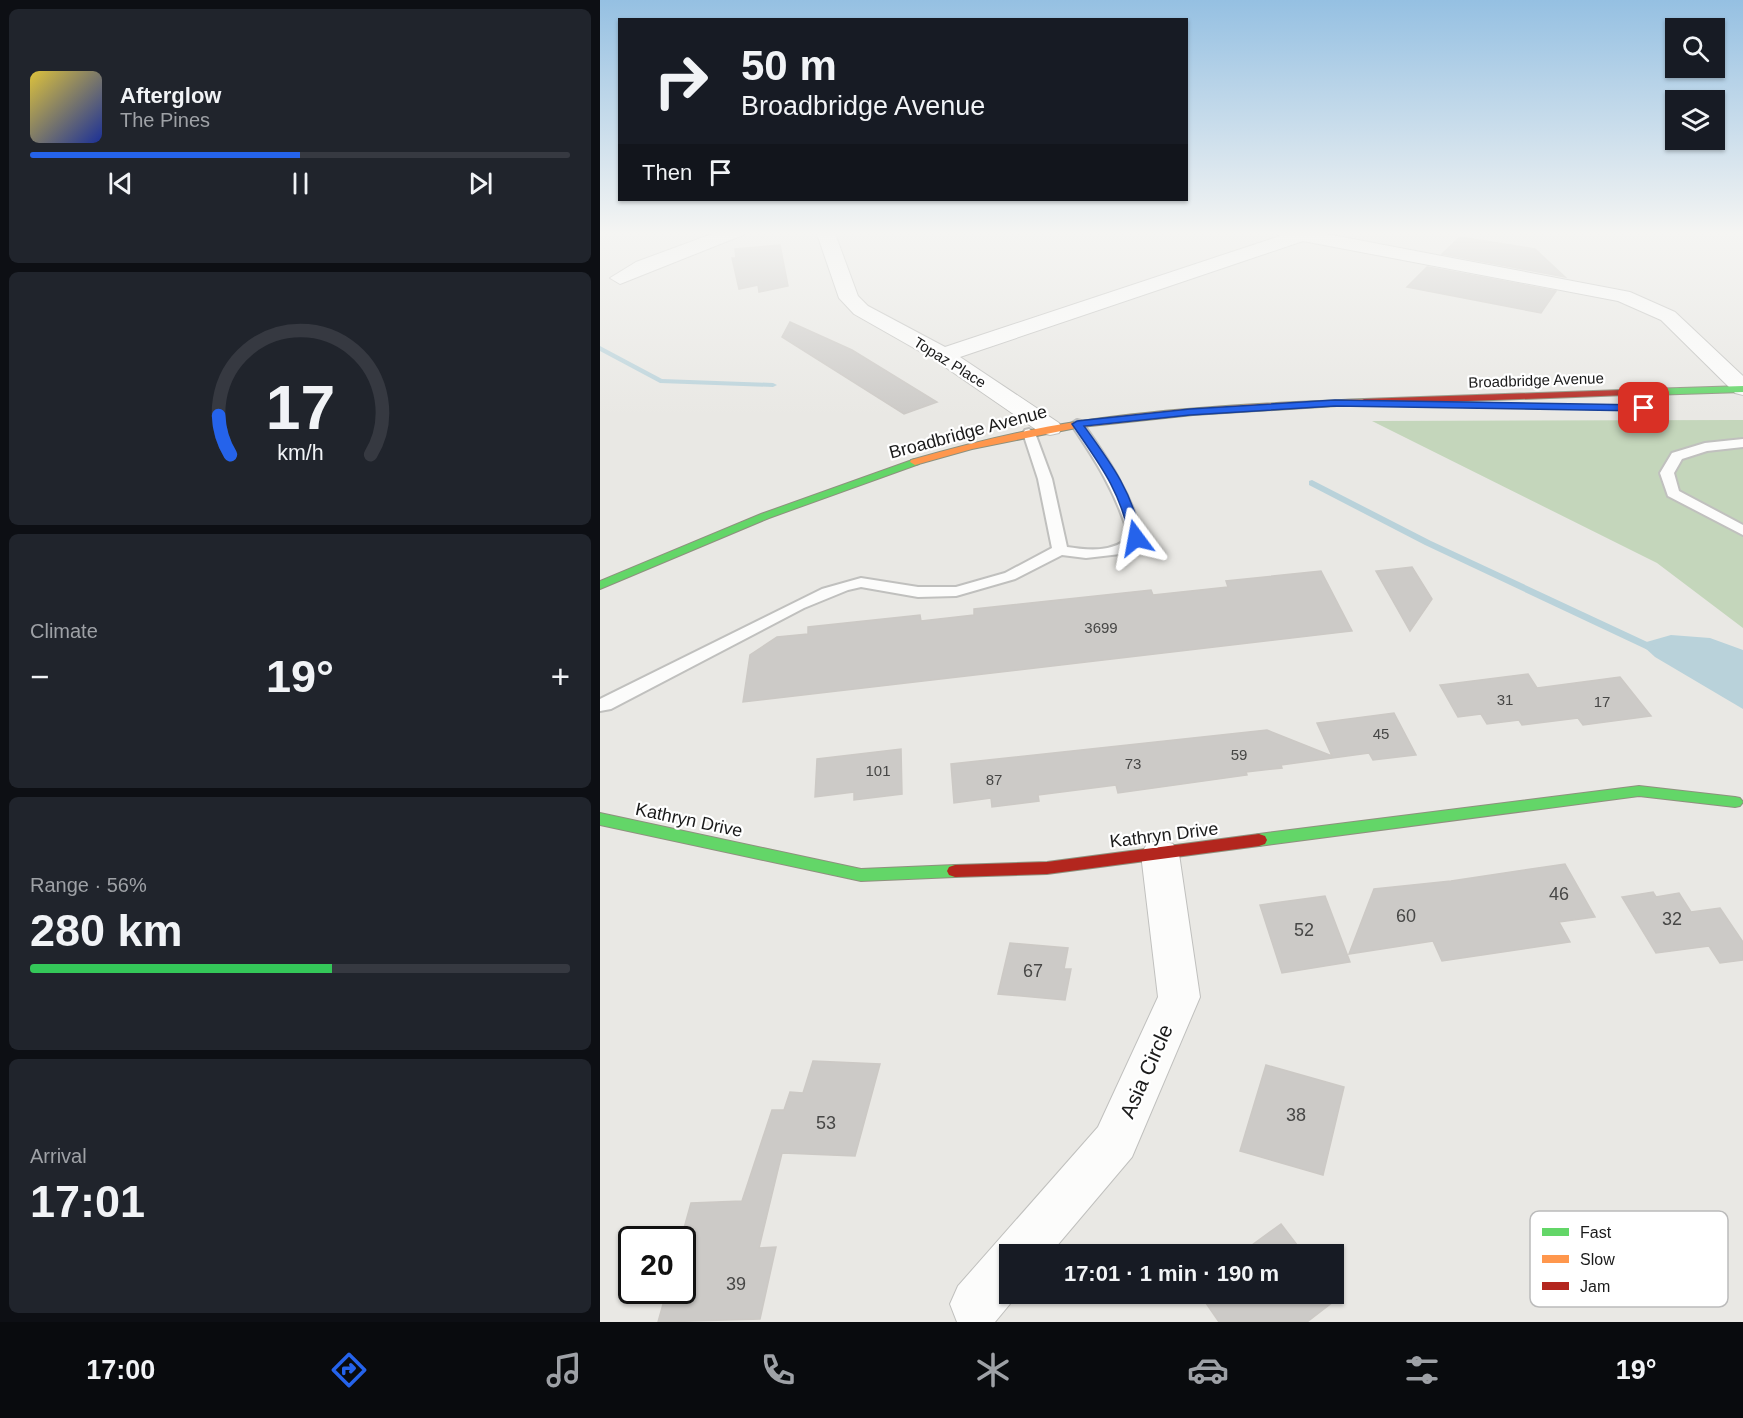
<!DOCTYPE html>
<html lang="en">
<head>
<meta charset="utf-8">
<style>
  :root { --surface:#171b24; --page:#20242c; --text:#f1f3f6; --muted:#9ea1a6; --line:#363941; --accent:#2563eb }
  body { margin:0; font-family:Helvetica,sans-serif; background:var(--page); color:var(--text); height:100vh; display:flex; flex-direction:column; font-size:22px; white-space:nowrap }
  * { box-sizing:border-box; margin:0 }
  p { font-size:20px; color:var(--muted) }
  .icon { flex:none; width:33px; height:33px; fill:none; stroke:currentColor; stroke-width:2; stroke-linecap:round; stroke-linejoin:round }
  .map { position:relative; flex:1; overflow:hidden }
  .side { display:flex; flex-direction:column; gap:9px; padding:9px; background:#0d0f14; width:600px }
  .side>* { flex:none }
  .top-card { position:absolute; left:18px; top:18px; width:570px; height:183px; border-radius:0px; box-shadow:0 2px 4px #0004; background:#171b24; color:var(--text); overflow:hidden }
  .tools { position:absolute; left:1065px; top:18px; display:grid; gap:12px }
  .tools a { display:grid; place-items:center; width:60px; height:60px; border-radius:0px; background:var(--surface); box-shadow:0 2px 4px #0004; font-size:30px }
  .speed { position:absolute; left:18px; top:1226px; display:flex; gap:12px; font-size:30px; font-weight:700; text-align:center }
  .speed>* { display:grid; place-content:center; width:78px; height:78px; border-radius:50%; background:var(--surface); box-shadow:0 2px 4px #0004; line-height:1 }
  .speed .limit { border:3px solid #111; border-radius:9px; background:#fff; color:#111 }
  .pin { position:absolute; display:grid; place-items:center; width:51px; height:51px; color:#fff; margin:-26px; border-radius:12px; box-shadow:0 3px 9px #0006 }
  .me { position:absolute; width:66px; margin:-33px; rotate:347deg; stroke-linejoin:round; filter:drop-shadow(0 0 4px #0008) }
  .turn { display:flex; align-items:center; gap:21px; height:126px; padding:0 24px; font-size:27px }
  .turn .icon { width:78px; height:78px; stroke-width:2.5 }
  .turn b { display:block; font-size:42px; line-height:51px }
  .then { display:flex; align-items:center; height:57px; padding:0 24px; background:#0003; gap:12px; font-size:22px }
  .big { font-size:45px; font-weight:700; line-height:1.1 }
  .side .card { flex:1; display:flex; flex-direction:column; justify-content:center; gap:9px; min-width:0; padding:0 21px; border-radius:9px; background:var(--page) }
  .side .dial { align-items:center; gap:0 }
  .dial svg { height:156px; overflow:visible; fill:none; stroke:var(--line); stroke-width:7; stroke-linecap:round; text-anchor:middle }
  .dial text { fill:var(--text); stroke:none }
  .song { display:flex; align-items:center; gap:18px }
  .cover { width:72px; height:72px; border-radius:9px; background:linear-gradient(135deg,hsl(50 70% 55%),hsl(230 70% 35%)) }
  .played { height:6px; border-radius:3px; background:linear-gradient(90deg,var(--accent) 50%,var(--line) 50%) }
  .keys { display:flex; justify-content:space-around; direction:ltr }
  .heat { display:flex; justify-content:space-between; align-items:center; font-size:33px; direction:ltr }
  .charge { height:9px; border-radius:4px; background:linear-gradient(90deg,#34c759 56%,var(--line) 0) }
  .trip { position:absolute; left:399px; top:1244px; width:345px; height:60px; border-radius:0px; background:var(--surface); box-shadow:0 2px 4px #0004; font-weight:700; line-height:60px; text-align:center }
  .tab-bar { display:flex; height:96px; justify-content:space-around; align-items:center; background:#090b0e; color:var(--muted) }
  .tab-bar .icon { width:42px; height:42px }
  .tab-bar .on { color:var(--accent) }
  .tab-bar b { font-size:27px; color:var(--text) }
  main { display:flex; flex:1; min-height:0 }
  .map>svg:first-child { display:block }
  .forest { fill:#c4d6bb }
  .water { fill:#b9d2da }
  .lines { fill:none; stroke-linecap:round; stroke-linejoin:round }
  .stream { fill:#b9d2da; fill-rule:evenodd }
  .building { fill:#cccac7; stroke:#ccc9c5; stroke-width:1.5 }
  .lane-casing { stroke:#c0c0be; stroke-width:4 }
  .street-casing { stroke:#c0c0be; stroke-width:2 }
  .fast-casing { stroke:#8e917e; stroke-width:2 }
  .slow-casing { stroke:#8e917e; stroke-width:2 }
  .jam-casing { stroke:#8e917e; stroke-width:2 }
  .lane { fill:#fcfcfb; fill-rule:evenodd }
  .street { fill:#fcfcfb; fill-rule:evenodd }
  .fast { fill:#63d668; fill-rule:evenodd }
  .slow { fill:#ff974d; fill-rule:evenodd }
  .jam { fill:#b3261e; fill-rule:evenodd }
  .route { fill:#2563eb; stroke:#184099; stroke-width:1.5 }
  .labels { text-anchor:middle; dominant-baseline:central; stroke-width:4.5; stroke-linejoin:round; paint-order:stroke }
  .far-street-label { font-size:15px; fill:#1b1b1b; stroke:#fff }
  .number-label { font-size:15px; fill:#474746 }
  .street-label { font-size:18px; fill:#1b1b1b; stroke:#fff }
  .near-number-label { font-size:18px; fill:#474746 }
  .near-street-label { font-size:21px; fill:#1b1b1b; stroke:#fff }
  .key { fill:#fff; stroke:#bbb; stroke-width:1.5 }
  .key-label { font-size:16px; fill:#1b1b1b }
</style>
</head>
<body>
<main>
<section class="side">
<div class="card">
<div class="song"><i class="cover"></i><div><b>Afterglow</b><p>The Pines</p></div></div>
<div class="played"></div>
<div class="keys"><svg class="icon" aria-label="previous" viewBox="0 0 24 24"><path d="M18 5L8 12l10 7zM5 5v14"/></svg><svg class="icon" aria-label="pause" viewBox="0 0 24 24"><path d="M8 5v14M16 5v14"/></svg><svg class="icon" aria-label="next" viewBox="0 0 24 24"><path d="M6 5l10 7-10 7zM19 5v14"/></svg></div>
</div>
<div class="card dial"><svg viewBox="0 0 100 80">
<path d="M14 69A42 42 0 1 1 86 69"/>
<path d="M14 69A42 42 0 0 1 8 49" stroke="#2563eb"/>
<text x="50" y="56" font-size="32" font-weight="700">17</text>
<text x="50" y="72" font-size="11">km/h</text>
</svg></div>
<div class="card"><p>Climate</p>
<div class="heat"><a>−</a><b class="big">19°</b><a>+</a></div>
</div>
<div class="card"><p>Range · 56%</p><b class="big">280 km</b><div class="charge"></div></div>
<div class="card"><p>Arrival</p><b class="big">17:01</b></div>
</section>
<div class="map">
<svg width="1143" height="1322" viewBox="0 0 1143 1322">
  <rect width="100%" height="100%" fill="#e9e8e4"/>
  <path class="forest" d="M1143,420V628L1057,563L772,421Z"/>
  <path class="water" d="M1071,635L1110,638L1143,650V709L1055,657L1043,646V643Z"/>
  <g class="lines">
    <g class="stream">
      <path d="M0,346L62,379L173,383L177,385L173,387L60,383L0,351Z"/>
      <path d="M712,480L831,541L1058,647L1059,649L1058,651H1050L825,545L709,485V481Z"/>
    </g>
  </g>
  <g class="building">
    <path d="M860,237L935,249L965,277L842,254Z"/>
    <path d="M180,245L188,286L159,292L158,285L139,289L132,258H136L135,249Z"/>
    <path d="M827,267H828L956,291L941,313L807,287Z"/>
    <path d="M190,322L252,350L337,402L304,414L182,337Z"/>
    <path d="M812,567L832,599L810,631L776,571Z"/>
    <path d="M721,571L752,631L143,702L150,655L177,637L208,634V627L320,615L321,621L374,615V609L551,590L553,595L628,587L626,581Z"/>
    <path d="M928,674L937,688L1020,677L1051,716L983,725L978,718L922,725L919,720L887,724L881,714L858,717L840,685Z"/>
    <path d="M794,713L816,755L773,760L769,753L681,765L682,768L646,772L647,775L518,793L516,785L438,795L439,801L392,807L391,798L354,803L351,764L667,730L732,756L717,723Z"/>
    <path d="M301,749L302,794L254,800V792L215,797L217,759Z"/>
    <path d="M965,864L995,917L959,922L970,942L842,961L833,941L749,954L774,889L851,881Z"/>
    <path d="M1053,892L1056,897L1079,893L1091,912L1120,908L1143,942V960L1120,963L1109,946L1056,953L1022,897Z"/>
    <path d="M725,896L750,962L682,973L660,905Z"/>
    <path d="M410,943L468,948L464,969H471L465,1000L398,994Z"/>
    <path d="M213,1061L280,1064L255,1156L182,1153L159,1248L176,1247L160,1319L58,1322L67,1290H82L81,1239L91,1203L142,1201L172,1110H184L190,1092L203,1093Z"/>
    <path d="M666,1065L744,1087L723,1175L640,1151Z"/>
    <path d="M681,1224L704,1254H640L641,1253Z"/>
    <path d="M734,1292L738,1298L707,1322H619L599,1293Z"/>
  </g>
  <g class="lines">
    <defs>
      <g id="lane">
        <path d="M477,420L481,421C508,459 531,493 543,538L529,553L486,558L462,555L415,579L356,596L318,597L261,587L248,590L204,608L11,709L0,711V699L222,589L261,578L318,587H356L405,573L452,548L438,479L423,433L425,430L429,429L435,433L452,479L467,547C487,550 513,553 529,537C517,494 496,461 471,424Z"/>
        <path d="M1143,439V447L1107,451L1082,459L1074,473L1079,491L1143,525V535L1068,496L1060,473L1072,453L1105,443Z"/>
      </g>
      <g id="street">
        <path d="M120,231H146L143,235L20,284L10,278L36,262Z"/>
        <path d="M216,231H234L258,296L268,306L345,347L680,236L672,231H711L1030,292L1075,312L1143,376V395L1135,393L1061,320L1018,301L703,241L360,357L459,423L462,428L459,433L450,435L441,433L335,360L254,314L239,298Z"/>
        <path d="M560,840L573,844L579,854L600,997L532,1157L450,1254H410V1293H419L395,1322H357L350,1304L358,1286L498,1127L558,997L541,854L547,844Z"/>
      </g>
      <g id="fast">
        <path d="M1143,386V392L1049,395L1044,392L1049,389Z"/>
        <path d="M315,459L319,460V464L169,518L0,589V581L161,514Z"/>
        <path d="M1039,786L1135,797L1140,798L1143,802L1140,806L1135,807L1039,796L659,846L653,844L651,840L653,836L659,834Z"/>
        <path d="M0,813L261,869L355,865L361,867L363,871L361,875L355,877L261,881L0,825Z"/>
      </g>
      <path id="slow" d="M764,399L769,402L768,404L593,415L481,427L372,449L315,465L310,462L311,460C367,444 423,430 481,421C575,407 669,403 764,399Z"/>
      <g id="jam">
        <path d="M1049,389L1054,392L1052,394L764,405L759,402L764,399Z"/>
        <path d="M659,834L665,836L667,840L665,844L659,846L447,874L355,877L349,875L347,871L349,867L355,865L447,862Z"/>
      </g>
    </defs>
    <use href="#lane" class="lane-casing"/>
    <use href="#street" class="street-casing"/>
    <use href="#fast" class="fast-casing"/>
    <use href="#slow" class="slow-casing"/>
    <use href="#jam" class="jam-casing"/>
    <use href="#lane" class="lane"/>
    <use href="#street" class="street"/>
    <use href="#fast" class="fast"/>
    <use href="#slow" class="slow"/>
    <use href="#jam" class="jam"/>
  </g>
  <linearGradient id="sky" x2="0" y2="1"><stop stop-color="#95c0e2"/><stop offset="0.56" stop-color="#f5f5f3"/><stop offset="1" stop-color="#f5f5f3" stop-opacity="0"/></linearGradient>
  <rect width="1143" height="416" fill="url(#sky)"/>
  <path class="route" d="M735,400L1044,405L1049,408L1044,411L735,406L590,415L484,426C513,466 531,490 542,538L536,542L530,538C519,488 500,465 472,424L477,421L590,409Z"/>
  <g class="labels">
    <g class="far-street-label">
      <text transform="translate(350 362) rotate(32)">Topaz Place</text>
      <text transform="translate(936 380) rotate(-2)">Broadbridge Avenue</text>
    </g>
    <g class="number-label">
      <text x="501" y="627">3699</text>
      <text x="905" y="699">31</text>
      <text x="1002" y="701">17</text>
      <text x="781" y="733">45</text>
      <text x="639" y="754">59</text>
      <text x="533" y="763">73</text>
      <text x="278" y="770">101</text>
      <text x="394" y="779">87</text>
    </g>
    <g class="street-label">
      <text transform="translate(368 432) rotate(-15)">Broadbridge Avenue</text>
      <text transform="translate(89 820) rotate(12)">Kathryn Drive</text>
      <text transform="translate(564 835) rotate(-7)">Kathryn Drive</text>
    </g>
    <g class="near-number-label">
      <text x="959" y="894">46</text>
      <text x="806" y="916">60</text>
      <text x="1072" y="919">32</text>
      <text x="704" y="930">52</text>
      <text x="433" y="971">67</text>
      <text x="696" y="1115">38</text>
      <text x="226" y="1123">53</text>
      <text x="136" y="1284">39</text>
    </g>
    <g class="near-street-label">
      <text transform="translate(546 1071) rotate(-66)">Asia Circle</text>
    </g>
  </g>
  <rect x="930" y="1211" width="198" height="96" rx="9" class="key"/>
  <rect x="942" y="1228" width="27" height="8" fill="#63d668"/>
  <rect x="942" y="1255" width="27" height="8" fill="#ff974d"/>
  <rect x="942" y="1282" width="27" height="8" fill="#b3261e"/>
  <g class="key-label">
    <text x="980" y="1238">Fast</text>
    <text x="980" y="1265">Slow</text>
    <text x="980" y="1292">Jam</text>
  </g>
</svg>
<div class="tools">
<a><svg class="icon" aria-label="search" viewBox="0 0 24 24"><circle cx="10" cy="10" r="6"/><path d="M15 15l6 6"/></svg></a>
<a><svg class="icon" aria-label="layers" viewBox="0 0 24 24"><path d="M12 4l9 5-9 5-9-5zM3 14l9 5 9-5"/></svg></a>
</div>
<div class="speed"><div class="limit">20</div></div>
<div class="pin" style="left:1044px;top:408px;background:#d93025"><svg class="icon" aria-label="arrive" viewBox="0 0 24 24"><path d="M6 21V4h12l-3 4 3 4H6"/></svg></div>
<svg class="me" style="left:536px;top:538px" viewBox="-20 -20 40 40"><path d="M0-17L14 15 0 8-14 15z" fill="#2563eb" stroke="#fff" stroke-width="4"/></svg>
<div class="trip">17:01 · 1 min · 190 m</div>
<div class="top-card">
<div class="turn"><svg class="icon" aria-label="right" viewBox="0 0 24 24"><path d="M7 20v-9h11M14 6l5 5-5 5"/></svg><div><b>50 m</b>Broadbridge Avenue</div></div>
<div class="then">Then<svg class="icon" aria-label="arrive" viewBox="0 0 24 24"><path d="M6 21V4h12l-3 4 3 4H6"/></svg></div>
</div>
</div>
</main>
<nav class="tab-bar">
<b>17:00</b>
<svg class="icon on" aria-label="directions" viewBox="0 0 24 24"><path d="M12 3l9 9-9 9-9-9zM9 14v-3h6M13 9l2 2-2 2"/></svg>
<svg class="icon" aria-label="music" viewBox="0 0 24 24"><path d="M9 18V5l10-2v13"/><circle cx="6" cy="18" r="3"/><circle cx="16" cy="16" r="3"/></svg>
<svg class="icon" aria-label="phone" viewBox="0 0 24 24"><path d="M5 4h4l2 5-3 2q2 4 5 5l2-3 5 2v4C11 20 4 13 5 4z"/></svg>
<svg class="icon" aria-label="climate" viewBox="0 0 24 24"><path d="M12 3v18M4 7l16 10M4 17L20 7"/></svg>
<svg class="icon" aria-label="car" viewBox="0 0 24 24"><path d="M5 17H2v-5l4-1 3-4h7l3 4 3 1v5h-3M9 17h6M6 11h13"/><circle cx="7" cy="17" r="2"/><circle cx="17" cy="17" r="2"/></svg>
<svg class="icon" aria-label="filters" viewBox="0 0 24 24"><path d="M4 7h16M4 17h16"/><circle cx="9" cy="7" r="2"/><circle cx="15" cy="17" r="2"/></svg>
<b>19°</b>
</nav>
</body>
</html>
